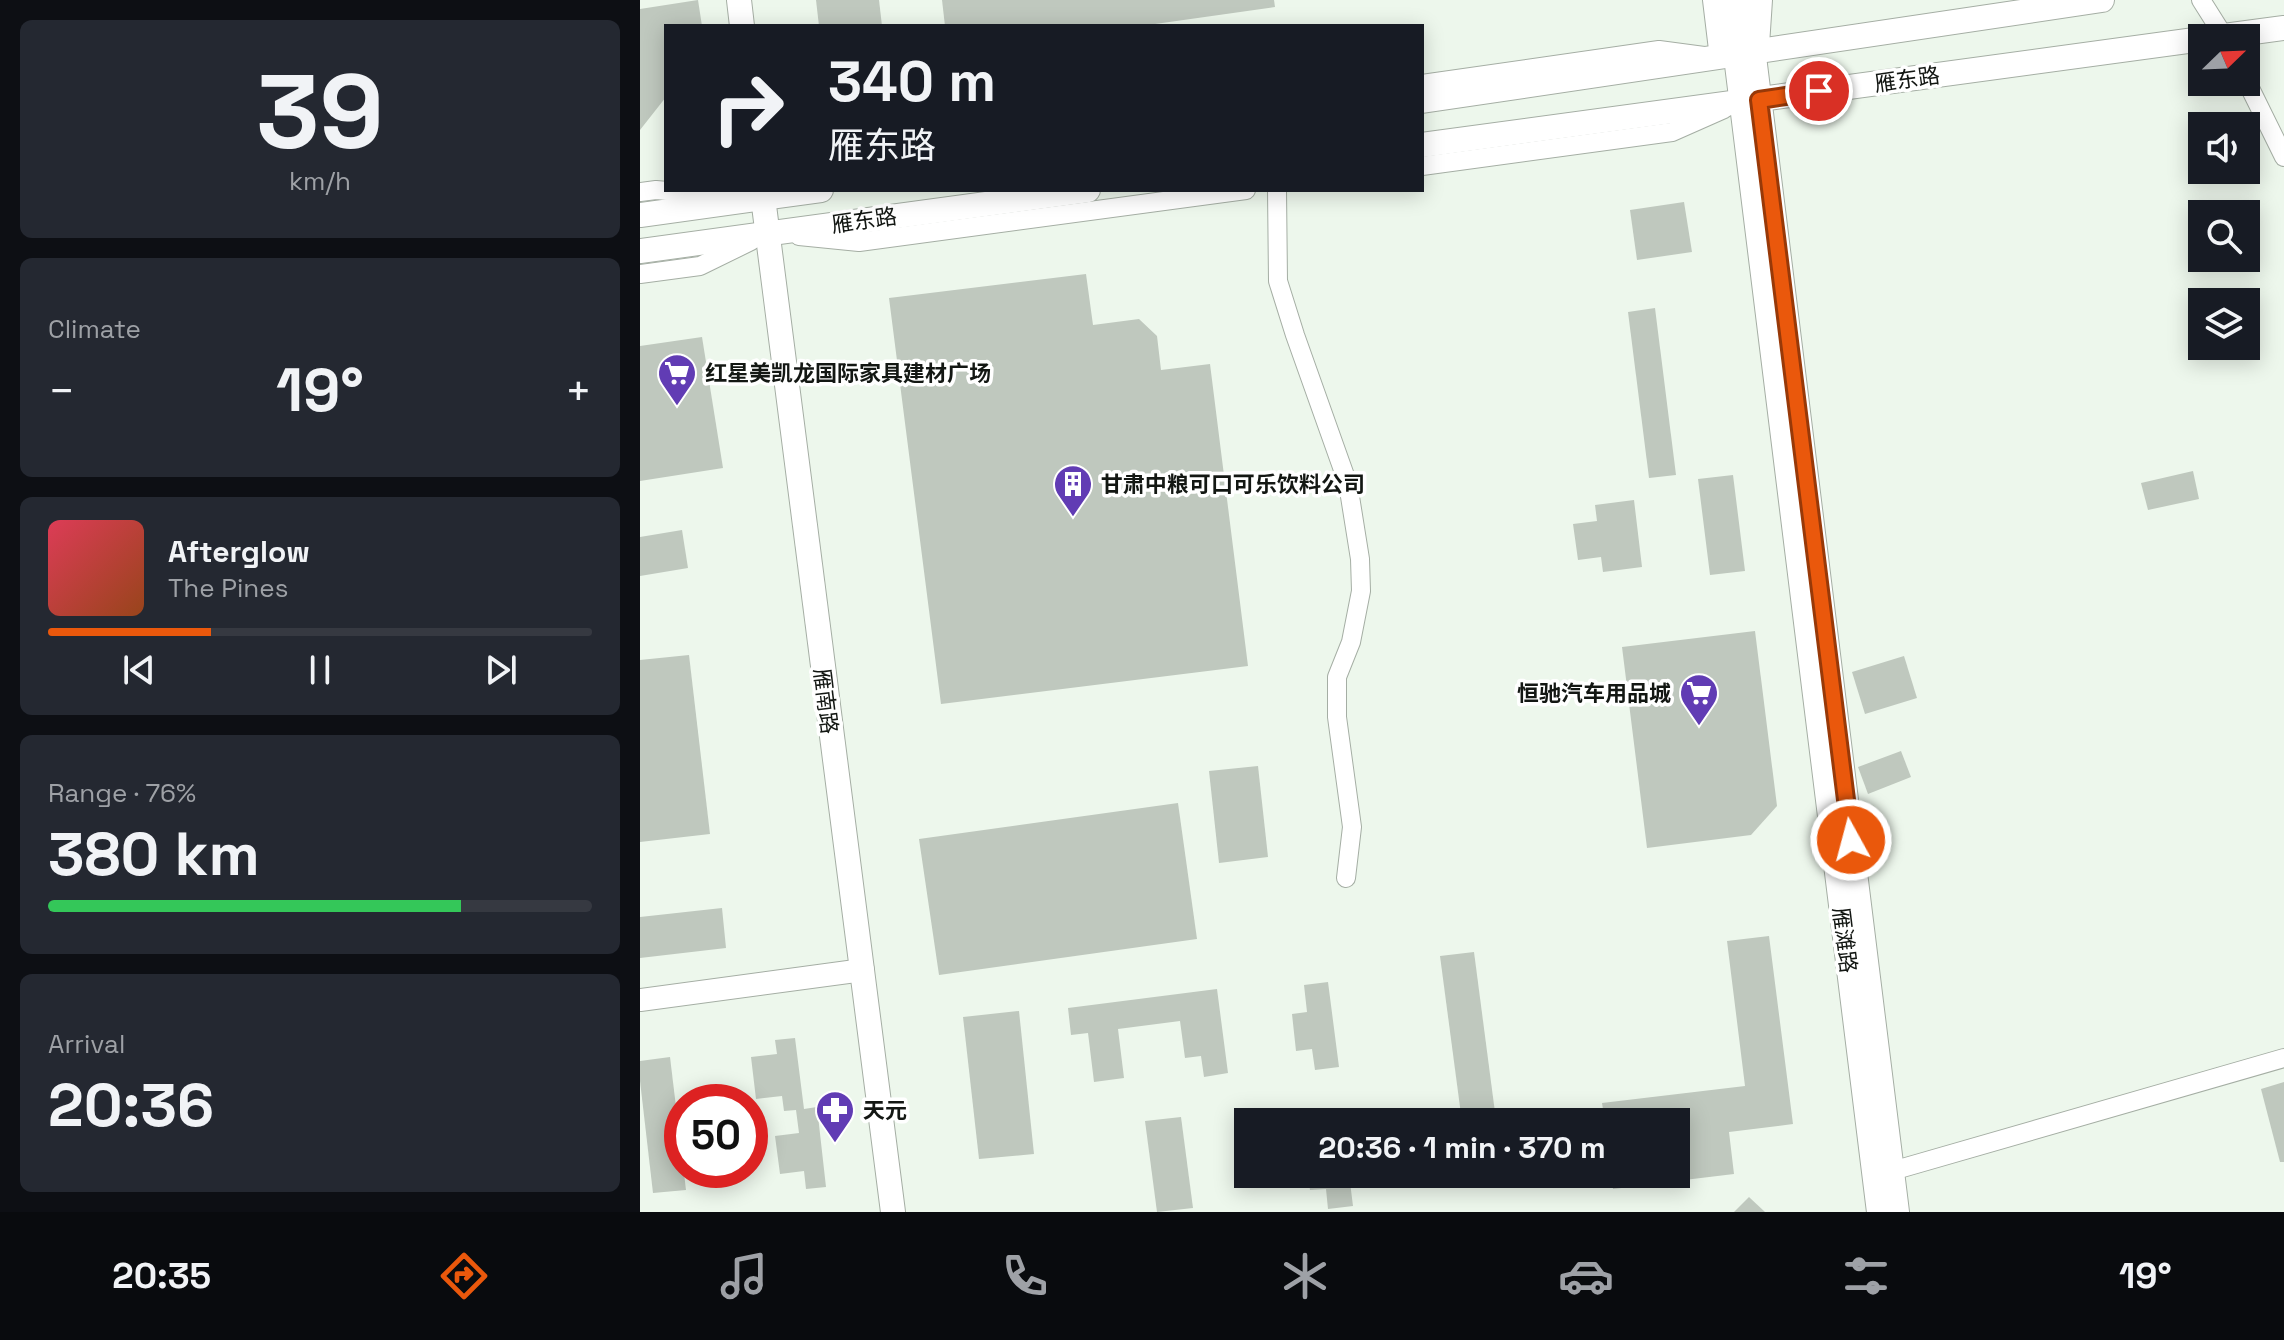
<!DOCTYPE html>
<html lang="en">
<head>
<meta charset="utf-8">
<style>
  :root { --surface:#171b24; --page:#242831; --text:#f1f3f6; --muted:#9ea1a6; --line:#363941; --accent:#ea580c }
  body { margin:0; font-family:"Space Grotesk","Noto Sans SC",sans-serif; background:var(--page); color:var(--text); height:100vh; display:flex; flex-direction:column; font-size:30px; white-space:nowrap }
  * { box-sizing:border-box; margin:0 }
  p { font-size:26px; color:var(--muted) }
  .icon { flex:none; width:44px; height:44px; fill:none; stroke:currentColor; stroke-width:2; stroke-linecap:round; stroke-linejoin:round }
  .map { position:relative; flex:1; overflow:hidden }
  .drawer { display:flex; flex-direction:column; gap:20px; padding:20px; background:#0d0f14; width:640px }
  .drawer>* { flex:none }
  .top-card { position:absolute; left:24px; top:24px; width:760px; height:168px; border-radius:0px; box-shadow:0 4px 20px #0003; background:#171b24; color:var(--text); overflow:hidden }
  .needle { width:52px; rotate:67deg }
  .controls { position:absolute; left:1548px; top:24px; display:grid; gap:16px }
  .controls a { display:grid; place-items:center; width:72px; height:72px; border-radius:0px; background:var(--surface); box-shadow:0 4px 20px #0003; font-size:40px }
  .speed { position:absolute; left:24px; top:1084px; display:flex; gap:16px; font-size:40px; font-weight:700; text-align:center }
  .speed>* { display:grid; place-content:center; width:104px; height:104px; border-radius:50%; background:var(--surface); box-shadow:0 4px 20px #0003; line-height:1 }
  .speed .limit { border:12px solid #d22; background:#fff; color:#111 }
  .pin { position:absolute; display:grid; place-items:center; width:68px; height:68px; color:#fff; margin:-34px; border:4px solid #fff; border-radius:50%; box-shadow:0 2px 8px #0007 }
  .me { position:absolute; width:88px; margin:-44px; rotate:353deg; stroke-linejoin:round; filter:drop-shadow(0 0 6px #0008) }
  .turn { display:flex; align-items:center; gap:28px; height:168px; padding:0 32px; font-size:36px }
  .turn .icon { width:104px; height:104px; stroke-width:2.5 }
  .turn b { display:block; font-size:56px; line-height:68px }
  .big { font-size:60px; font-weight:600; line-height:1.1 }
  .drawer .card { flex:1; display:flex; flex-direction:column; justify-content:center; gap:12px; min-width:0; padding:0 28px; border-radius:12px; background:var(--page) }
  .drawer .dial { align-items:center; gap:0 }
  .dial b { font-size:104px; line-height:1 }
  .song { display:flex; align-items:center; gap:24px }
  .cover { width:96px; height:96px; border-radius:12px; background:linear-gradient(135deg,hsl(350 70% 55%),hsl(20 70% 35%)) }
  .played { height:8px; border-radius:4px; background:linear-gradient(90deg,var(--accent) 30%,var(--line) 30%) }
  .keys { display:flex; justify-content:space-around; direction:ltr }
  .heat { display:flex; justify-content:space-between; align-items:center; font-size:44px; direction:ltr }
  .charge { height:12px; border-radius:6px; background:linear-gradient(90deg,#34c759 76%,var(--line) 0) }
  .trip { position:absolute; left:594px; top:1108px; width:456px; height:80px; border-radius:0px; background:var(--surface); box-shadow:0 4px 20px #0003; font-weight:600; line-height:80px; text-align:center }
  .menu { display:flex; height:128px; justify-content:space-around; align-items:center; background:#090b0e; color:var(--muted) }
  .menu .icon { width:56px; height:56px }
  .menu .active { color:var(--accent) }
  .menu b { font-size:36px; color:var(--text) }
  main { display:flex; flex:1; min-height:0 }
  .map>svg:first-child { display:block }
  .building { fill:#bfc8be }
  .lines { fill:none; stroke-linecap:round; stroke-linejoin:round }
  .minor-casing { stroke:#a5aea4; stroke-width:20 }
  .tertiary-casing { stroke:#a5aea4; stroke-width:24 }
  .secondary-casing { stroke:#a5aea4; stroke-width:26 }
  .minor { stroke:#fff; stroke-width:18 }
  .tertiary { stroke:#fff; stroke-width:22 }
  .secondary { stroke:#fff; stroke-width:24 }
  .route-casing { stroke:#983908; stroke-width:20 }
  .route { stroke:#ea580c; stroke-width:14 }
  .labels { text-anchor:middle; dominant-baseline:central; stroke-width:7; stroke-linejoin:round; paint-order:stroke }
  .street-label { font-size:22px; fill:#131713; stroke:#fff }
  .poi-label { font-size:22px; font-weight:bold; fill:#131713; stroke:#fff; text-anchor:start }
</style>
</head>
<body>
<main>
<section class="drawer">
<div class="card dial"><b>39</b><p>km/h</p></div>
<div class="card"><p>Climate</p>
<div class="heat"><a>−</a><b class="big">19°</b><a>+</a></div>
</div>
<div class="card">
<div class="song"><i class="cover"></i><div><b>Afterglow</b><p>The Pines</p></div></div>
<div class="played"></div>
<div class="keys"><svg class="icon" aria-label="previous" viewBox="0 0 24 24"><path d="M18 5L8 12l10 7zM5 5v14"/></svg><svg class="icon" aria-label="pause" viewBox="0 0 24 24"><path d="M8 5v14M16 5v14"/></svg><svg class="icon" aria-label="next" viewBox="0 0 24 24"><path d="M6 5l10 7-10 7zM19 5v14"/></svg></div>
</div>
<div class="card"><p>Range · 76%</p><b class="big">380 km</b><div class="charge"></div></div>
<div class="card"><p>Arrival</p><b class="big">20:36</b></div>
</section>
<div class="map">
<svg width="1644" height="1212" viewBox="0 0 1644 1212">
  <rect width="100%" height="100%" fill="#edf7ec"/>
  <g class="building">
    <path d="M58,0L62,26H26V97L0,130V9Z"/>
    <path d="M176,0H239L242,26H179Z"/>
    <path d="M302,0H634L635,7L501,26H305Z"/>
    <path d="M1044,202L1052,252L997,260L990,210Z"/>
    <path d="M446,274L453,325L499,319L517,336L521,370L570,364L608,666L301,704L249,298Z"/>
    <path d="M1015,308L1036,475L1009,478L988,312Z"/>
    <path d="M62,337L83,468L0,481V346Z"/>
    <path d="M1553,471L1559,499L1508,510L1501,483Z"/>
    <path d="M1093,475L1105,571L1070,575L1058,479Z"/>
    <path d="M994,500L1002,567L963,572L961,557L938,560L933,524L957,521L955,505Z"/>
    <path d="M42,530L48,568L0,576V537Z"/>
    <path d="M1115,631L1137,806L1111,835L1007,848L982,647Z"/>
    <path d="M49,655L70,834L0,842V660Z"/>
    <path d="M1264,656L1277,698L1225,714L1212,672Z"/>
    <path d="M1261,751L1271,777L1228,794L1218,767Z"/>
    <path d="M618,766L628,857L579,863L569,771Z"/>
    <path d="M538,803L557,939L299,975L279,839Z"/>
    <path d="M82,908L86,948L0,958V917Z"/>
    <path d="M1129,936L1153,1124L1089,1132L1094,1174L1036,1181V1122H965L962,1103L1105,1086L1087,941Z"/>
    <path d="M834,952L856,1120L822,1122L800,956Z"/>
    <path d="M688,982L699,1067L675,1070L672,1049L656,1051L652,1014L667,1012L664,985Z"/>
    <path d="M577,989L588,1073L564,1077L561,1056L545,1058L540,1021L478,1029L484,1078L454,1082L448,1033L431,1035L428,1008Z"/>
    <path d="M379,1011L394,1154L339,1159L323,1017Z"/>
    <path d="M155,1038L164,1109L177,1107L186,1187L166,1189L164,1171L140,1174L135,1136L159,1133L156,1110L144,1111L142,1096L116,1099L111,1057L137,1054L135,1040Z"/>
    <path d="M30,1057L46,1190L13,1193L0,1081V1061Z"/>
    <path d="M1644,1082V1162H1640L1621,1089Z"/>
    <path d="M541,1117L553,1208L517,1212L505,1121Z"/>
    <path d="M668,1174H709L713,1206L688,1209L686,1189L670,1190Z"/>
    <path d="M971,1174H1032L1033,1182L973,1189Z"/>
    <path d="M1109,1197L1125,1212H1094Z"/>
  </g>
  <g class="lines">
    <defs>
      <g id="minor">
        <path d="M1561,0L1585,38"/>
        <path d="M1120,45L1123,0"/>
        <path d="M1606,80L1644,157"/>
        <path d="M782,84L1019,50L1079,58L1072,0"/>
        <path d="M782,166L1032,132L1084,109"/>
        <path d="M637,190L638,281L655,335L708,484L720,559L721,591L711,642L697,677V717L712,827L706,878"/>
        <path d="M0,192L16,190L87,196"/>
        <path d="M159,236L219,242L606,190"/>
        <path d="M0,274L60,266L111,241"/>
        <path d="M1252,1171L1644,1058"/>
      </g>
      <path id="tertiary" d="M0,1000L223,970"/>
      <g id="secondary">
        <path d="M99,0L102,26"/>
        <path d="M1089,0L1239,1212"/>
        <path d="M1107,0L1257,1212"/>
        <path d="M1569,38L1644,28"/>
        <path d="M782,101L1462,0"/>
        <path d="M782,145L1562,39"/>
        <path d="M122,190L253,1212"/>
        <path d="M0,215L181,190"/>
        <path d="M0,251L448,190"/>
      </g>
    </defs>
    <use href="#minor" class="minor-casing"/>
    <use href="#tertiary" class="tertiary-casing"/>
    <use href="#secondary" class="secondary-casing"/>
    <use href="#minor" class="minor"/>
    <use href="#tertiary" class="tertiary"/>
    <use href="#secondary" class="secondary"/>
  </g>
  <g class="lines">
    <defs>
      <path id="route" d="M1179,91L1119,100L1211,840"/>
    </defs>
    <use href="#route" class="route-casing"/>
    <use href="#route" class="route"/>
  </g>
  <defs>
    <symbol id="supermarket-pin" viewBox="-11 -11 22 30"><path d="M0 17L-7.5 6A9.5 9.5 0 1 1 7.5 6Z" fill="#613cb4" stroke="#fff"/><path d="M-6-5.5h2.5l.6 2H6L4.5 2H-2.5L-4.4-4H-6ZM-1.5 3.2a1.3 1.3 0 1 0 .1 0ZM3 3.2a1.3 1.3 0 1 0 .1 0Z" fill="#fff"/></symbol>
    <symbol id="building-pin" viewBox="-11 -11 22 30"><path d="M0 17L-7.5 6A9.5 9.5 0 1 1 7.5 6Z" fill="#613cb4" stroke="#fff"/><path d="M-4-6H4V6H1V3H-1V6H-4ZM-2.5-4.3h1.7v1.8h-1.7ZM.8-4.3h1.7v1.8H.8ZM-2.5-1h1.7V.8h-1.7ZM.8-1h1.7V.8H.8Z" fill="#fff"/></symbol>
    <symbol id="pharmacy-pin" viewBox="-11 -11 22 30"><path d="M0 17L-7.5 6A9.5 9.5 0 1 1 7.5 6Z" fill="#613cb4" stroke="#fff"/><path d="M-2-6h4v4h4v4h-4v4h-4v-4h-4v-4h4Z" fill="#fff"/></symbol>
  </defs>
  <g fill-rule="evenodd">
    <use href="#supermarket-pin" x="15" y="351" width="44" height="60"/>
    <use href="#building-pin" x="411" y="462" width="44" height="60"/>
    <use href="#supermarket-pin" x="1037" y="671" width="44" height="60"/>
    <use href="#pharmacy-pin" x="173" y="1088" width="44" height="60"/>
  </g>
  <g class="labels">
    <g class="street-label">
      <text transform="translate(1267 79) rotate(-8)">雁东路</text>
      <text transform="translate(224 220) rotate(-8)">雁东路</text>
      <text transform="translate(186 701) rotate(83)">雁南路</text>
      <text transform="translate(1205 940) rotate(83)">雁滩路</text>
    </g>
    <g class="poi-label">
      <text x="65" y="373">红星美凯龙国际家具建材广场</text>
      <text x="461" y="484">甘肃中粮可口可乐饮料公司</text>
      <text x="1031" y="693" text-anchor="end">恒驰汽车用品城</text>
      <text x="223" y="1110">天元</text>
    </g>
  </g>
</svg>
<div class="controls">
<a><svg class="needle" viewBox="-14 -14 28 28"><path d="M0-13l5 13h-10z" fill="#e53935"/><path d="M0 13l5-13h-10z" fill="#9ea1a6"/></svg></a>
<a><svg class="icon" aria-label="sound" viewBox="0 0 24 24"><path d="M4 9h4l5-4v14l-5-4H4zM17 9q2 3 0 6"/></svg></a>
<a><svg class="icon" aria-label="search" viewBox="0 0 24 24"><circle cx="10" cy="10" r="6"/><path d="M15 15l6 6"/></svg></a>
<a><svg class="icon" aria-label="layers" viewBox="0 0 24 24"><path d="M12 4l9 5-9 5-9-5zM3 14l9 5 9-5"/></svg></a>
</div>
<div class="speed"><div class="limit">50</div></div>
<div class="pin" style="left:1179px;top:91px;background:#d93025"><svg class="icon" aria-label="arrive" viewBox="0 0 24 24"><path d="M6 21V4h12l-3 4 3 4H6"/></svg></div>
<svg class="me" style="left:1211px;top:840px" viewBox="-20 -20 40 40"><circle r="17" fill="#ea580c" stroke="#fff" stroke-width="3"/><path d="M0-11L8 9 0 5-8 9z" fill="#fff"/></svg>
<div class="trip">20:36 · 1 min · 370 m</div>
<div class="top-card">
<div class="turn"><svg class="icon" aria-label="right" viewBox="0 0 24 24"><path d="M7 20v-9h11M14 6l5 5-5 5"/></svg><div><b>340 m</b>雁东路</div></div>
</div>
</div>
</main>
<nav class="menu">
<b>20:35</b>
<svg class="icon active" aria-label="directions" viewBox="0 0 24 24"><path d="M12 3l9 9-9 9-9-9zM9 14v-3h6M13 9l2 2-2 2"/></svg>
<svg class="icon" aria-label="music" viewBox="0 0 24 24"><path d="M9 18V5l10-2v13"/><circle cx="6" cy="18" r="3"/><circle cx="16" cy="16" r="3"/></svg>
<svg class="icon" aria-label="phone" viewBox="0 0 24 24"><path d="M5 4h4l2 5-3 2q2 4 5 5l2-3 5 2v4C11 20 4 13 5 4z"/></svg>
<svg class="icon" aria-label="climate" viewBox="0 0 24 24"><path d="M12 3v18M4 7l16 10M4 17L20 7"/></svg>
<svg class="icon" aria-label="car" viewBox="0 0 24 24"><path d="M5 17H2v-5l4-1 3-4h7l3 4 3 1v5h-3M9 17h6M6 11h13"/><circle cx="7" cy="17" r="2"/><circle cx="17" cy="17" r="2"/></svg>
<svg class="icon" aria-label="filters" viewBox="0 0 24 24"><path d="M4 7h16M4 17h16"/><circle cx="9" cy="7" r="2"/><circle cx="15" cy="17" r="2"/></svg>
<b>19°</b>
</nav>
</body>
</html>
